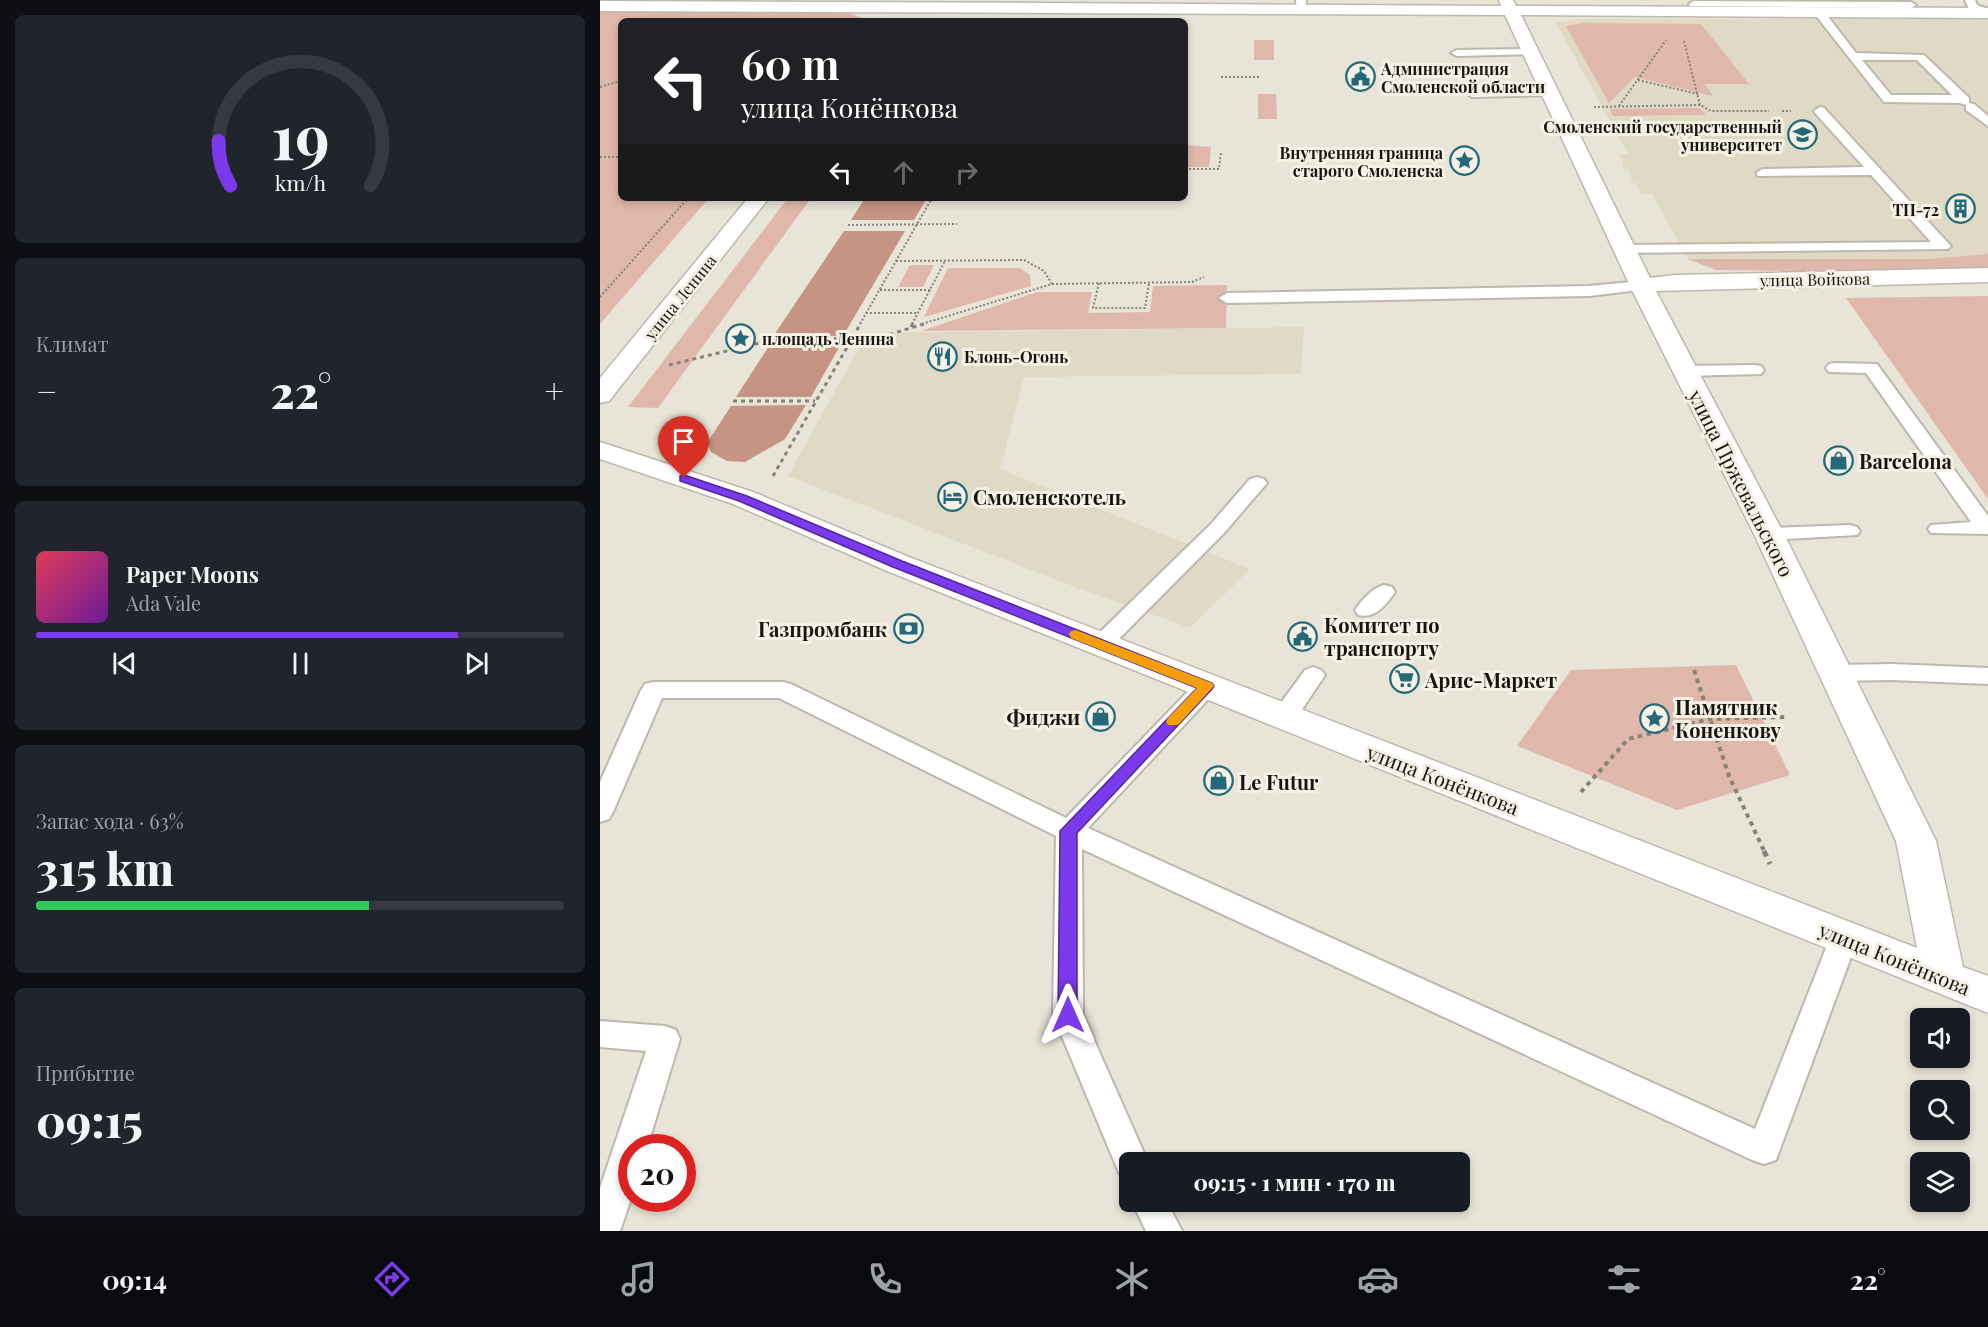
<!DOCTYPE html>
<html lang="ru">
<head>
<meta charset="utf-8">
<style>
  :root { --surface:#171b24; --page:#20242c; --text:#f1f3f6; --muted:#9ea1a6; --line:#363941; --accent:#7c3aed }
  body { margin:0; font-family:"Playfair Display",serif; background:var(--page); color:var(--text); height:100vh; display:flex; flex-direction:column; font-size:22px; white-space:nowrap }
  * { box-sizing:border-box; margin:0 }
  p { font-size:20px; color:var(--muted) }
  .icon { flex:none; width:33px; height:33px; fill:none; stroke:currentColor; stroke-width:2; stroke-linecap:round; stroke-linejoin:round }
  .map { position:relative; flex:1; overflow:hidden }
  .sheet { display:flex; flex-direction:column; gap:15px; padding:15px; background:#0d0f14; width:600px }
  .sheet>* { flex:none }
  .hud { position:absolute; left:18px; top:18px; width:570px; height:183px; border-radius:9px; box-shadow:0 3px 9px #0003; background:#202124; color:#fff; overflow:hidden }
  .controls { position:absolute; left:1310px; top:1008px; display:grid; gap:12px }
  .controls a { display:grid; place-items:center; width:60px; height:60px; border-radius:9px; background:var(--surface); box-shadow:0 3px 9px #0003; font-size:30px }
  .speed { position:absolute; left:18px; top:1134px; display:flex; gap:12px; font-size:30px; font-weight:700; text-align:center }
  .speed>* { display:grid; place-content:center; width:78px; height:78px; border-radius:50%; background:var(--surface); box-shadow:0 3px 9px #0003; line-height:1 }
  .speed .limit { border:9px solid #d22; background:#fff; color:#111 }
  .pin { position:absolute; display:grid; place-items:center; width:51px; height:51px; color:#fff; margin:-62px -26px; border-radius:50% 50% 50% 0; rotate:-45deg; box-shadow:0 0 6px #0007 }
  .pin .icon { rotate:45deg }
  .me { position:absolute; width:66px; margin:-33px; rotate:0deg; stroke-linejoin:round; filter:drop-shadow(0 0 4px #0008) }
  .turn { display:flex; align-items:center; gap:21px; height:126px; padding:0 24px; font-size:27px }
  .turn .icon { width:78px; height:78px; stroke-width:2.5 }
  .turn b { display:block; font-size:42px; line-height:51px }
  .lanes { display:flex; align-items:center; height:57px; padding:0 24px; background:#0003; justify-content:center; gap:30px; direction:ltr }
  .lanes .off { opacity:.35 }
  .big { font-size:45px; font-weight:800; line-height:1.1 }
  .sheet .tile { flex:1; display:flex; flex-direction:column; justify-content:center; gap:9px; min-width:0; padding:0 21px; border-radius:9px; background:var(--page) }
  .sheet .dial { align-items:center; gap:0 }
  .dial svg { height:156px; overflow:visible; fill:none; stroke:var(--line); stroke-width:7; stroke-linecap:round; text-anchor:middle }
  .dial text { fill:var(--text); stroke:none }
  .song { display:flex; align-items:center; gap:18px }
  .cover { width:72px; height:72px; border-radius:9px; background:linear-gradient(135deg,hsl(350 70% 55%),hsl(280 70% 35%)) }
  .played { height:6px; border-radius:3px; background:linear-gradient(90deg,var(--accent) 80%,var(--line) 80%) }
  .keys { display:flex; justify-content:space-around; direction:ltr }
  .heat { display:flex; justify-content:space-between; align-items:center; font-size:33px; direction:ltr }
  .charge { height:9px; border-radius:4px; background:linear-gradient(90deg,#34c759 63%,var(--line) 0) }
  .trip { position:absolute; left:519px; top:1152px; width:351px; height:60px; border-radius:9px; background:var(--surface); box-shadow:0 3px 9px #0003; font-weight:800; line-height:60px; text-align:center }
  .menu { display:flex; height:96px; justify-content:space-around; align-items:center; background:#090b0e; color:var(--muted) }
  .menu .icon { width:42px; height:42px }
  .menu .selected { color:var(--accent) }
  .menu b { font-size:27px; color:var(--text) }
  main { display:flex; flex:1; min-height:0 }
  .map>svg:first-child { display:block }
  .built { fill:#e0d9c5 }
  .green { fill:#e0b8ab }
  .forest { fill:#c69483 }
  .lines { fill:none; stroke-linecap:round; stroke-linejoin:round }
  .service-casing { stroke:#bcb8ab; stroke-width:4 }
  .pedestrian-casing { stroke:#bcb8ab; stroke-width:3 }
  .minor-casing { stroke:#bcb8ab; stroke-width:3 }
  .path-far3 { stroke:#86837a; stroke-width:2; stroke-dasharray:2 2; stroke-linecap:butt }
  .path-far2 { stroke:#86837a; stroke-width:3; stroke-dasharray:4 4; stroke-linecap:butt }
  .path-far1 { stroke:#86837a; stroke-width:4; stroke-dasharray:4.5 4.5; stroke-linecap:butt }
  .path { stroke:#86837a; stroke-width:5; stroke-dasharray:6 6; stroke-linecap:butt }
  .service { fill:#fff; fill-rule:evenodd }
  .pedestrian { fill:#fff; fill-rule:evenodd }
  .minor { fill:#fff; fill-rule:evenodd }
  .route { fill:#7c3aed; stroke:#51269a; stroke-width:1.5 }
  .slow { fill:#f59e0b }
  .labels { text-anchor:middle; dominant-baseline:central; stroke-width:6; stroke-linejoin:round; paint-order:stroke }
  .far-poi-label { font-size:16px; font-weight:bold; fill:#171511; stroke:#f6f1e4; text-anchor:start }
  .far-street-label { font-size:16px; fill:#171511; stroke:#f6f1e4 }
  .poi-label { font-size:20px; font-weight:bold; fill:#171511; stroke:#f6f1e4; text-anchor:start }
  .street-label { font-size:20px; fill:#171511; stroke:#f6f1e4 }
</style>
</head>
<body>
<main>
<section class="sheet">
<div class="tile dial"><svg viewBox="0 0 100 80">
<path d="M14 69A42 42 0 1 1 86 69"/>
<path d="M14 69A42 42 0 0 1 8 46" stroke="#7c3aed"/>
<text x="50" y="56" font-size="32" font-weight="700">19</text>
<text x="50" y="72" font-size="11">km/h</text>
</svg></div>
<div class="tile"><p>Климат</p>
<div class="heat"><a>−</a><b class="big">22°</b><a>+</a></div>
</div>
<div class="tile">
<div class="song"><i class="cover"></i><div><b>Paper Moons</b><p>Ada Vale</p></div></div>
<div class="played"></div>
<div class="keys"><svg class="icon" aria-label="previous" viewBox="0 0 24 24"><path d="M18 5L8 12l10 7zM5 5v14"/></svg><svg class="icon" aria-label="pause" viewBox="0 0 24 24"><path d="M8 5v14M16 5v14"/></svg><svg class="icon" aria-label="next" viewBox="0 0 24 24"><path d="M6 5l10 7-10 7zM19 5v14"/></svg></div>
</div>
<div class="tile"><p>Запас хода · 63%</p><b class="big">315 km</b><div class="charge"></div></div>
<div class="tile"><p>Прибытие</p><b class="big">09:15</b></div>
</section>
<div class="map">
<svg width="1388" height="1231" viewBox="0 0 1388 1231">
  <rect width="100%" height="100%" fill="#e8e4d7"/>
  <g class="built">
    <path d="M979,19H1388V254L1327,259H1088L1052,194H1040L1036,183H1032L1030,180L1032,178L1028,169L1023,168L1022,165L1024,164L1019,154H1028L956,23Z"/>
    <path d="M704,327L701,374L424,377L400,469L650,569L590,628L478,588L188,476L267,333Z"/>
  </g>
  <g class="green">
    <path d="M0,10L243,11L264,19L262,21H21V198H109L0,324Z"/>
    <path d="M983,23L1101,24L1149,84H1105L1113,96L1035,77L1009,103L966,26Z"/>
    <rect x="654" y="40" width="20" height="20"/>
    <path d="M658,94H676L677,119H658Z"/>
    <path d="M1100,108L1106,115L1013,116L1010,109Z"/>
    <path d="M585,145L611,147L609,167H585Z"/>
    <path d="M188,198H211L58,408L28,407Z"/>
    <path d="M1388,254V270L1296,272L1116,270L1088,259H1327Z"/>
    <path d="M310,265H334L323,287H298Z"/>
    <path d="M348,268H420L430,275L431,286L324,317Z"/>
    <path d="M627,285L626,328L321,331L437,292H492L488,313L550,312L553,286Z"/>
    <path d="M1388,296V499L1246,298Z"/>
    <path d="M1136,665L1190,775L1077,810L917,746L971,670Z"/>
  </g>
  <g class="forest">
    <path d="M265,198H327L314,220H251Z"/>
    <path d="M244,231H305L243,336L174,335Z"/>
    <path d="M171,343L241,344L211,397H136Z"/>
    <path d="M206,405L185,439L145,462L127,461L111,452L107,443L131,406Z"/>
  </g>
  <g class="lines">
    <defs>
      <g id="service">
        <path d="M696,0H706L705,12H697Z"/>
        <path d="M1365,0H1375L1377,5L1388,9V14L1369,9Z"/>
        <path d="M1094,1L1311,2L1316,5L1311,8L1090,6L1089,4Z"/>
        <path d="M1218,8L1222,9L1256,53L1324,55L1369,98V103L1374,104L1388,116V126L1366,110V105L1360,103L1284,102L1214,13L1213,11ZM1262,60H1317L1352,95H1291Z"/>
        <path d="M929,49L933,50V54L857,56L851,53L857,50Z"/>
        <path d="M949,88L955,92L953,95L872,97L866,93L872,89Z"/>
        <path d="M1220,107L1224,108L1348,243L1351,246L1348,249L1020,253L1017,250L1020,247L1025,245L1331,242L1271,175L1158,176L1156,173L1163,169L1264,167L1216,114L1214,111Z"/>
        <path d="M1042,281L1050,286L1048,289L989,296L627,303L619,298L627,293L989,286Z"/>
        <path d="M1235,363L1277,364L1388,516V534L1331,533L1328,529L1331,525L1371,522L1266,373L1229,372L1226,368L1229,364Z"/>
        <path d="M1155,365L1161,366L1164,370L1161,374L1084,376L1078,375L1075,371L1078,367L1084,366Z"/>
        <path d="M657,477L664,479L667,483L625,532L509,649L501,651L493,649L489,644L493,639L611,524L650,479Z"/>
        <path d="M1250,525L1257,527L1260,531L1257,535L1169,540L1162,538L1159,534L1162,530L1169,528Z"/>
        <path d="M784,585L792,587L795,592C786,605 775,619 758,615L755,610C762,600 772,588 784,585Z"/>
        <path d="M1292,664L1388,668V684L1292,680L1237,681L1229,678L1225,673L1229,668L1237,665Z"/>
        <path d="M713,667L721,670L725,675L693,723L684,725L675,723L672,717L675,711L705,670Z"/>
        <path d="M607,678L615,680L619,686L615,692L488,828L1155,1129L1230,938L1234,930L1244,927L1254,930L1258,938L1176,1160L1164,1164L1152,1160L482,849L483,1015L548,1162H530V1177L519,1173L453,1015L456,836L179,698H62L13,812L9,819L0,822V782L41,690L45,684L53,682H183L191,684L466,818L599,680Z"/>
        <path d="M0,1021L65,1026L76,1030L80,1039L47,1148H32V1196L20,1231H0V1188L46,1051L0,1047Z"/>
        <path d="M532,1202H567L582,1231H546Z"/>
      </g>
      <g id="pedestrian">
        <path d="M0,1L447,3L455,8L447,13L0,11Z"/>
        <path d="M148,198H169L9,401L0,403V378Z"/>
      </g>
      <path id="minor" d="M899,0H913L916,6L1388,8V18L921,15L1050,278L1075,275L1388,268V282L1056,291L1184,534L1336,841L1363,967L1388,976V1013L287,571L133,504L0,459V442L153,492L309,557L1317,948L1296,841L1154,534L1030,286L905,15L447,13L439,8L447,3L901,6Z"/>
    </defs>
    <use href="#service" class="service-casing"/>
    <use href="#pedestrian" class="pedestrian-casing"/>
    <use href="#minor" class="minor-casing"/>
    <g class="path-far3">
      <path d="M1084,41L1100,105"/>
      <path d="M621,77H661"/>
      <path d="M1038,80L1098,94"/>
      <path d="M0,87L21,81"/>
      <path d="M1019,106L1066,40"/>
      <path d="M994,107L1100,105L1111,111H1169"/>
      <path d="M1182,111H1191"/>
      <path d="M0,157H21"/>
      <path d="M585,169H619L621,151"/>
      <path d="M248,225L357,224"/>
      <path d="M296,261L424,260L444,271L452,284"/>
      <path d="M499,283L493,308H545L549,283"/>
      <path d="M280,290H330"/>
      <path d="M0,297L88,198"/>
      <path d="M266,313H318"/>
      <path d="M260,324L332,198"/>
      <path d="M312,324L345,261"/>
      <path d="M322,324L452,284L592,282L604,277"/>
    </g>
    <g class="path-far2">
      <path d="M311,327L313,323"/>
      <path d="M69,365L172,340L278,338L327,323"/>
      <path d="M133,401H215"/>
      <path d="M173,476L261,323"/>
    </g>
    <g class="path-far1">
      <path d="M1094,670L1129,776L1165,853"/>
      <path d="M981,792L1028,739L1110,719L1185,717"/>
    </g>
    <path class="path" d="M1164,851L1170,864"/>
    <use href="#service" class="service"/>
    <use href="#pedestrian" class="pedestrian"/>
    <use href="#minor" class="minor"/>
  </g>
  <path class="route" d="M84,475L147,496L302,561L612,683L614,686L612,689L477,833V1015L474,1020L468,1023L461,1020L458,1015L460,831L597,688L293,567L139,501L80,481V476Z"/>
  <path class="slow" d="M476,630L612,683L614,686L578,725H568L566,722L568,718L597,688L471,638L469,634L471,631Z"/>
  <defs>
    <symbol id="civic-ring" viewBox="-11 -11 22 22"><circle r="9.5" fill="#f6f1e4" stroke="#246979" stroke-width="1.5"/><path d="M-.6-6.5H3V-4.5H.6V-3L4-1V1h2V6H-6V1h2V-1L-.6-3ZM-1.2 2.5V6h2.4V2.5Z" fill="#246979"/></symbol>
    <symbol id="university-ring" viewBox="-11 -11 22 22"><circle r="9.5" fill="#f6f1e4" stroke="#246979" stroke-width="1.5"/><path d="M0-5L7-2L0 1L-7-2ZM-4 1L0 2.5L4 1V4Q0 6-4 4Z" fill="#246979"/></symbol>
    <symbol id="sight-ring" viewBox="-11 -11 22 22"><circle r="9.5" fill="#f6f1e4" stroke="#246979" stroke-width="1.5"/><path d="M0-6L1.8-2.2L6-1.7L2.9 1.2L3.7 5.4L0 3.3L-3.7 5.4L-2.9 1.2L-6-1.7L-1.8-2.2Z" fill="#246979"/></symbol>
    <symbol id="building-ring" viewBox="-11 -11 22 22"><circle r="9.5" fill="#f6f1e4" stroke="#246979" stroke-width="1.5"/><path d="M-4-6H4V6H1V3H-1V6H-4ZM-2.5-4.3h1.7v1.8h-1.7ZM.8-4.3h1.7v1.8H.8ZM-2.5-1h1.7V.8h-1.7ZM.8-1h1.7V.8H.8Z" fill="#246979"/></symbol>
    <symbol id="restaurant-ring" viewBox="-11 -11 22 22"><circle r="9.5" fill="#f6f1e4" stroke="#246979" stroke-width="1.5"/><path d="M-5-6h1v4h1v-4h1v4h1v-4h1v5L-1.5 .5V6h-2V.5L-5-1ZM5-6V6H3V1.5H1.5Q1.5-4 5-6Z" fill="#246979"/></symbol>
    <symbol id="shop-ring" viewBox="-11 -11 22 22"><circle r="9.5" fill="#f6f1e4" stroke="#246979" stroke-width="1.5"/><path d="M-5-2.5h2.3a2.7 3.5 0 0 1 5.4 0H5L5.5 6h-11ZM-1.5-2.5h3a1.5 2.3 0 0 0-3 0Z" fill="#246979"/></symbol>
    <symbol id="hotel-ring" viewBox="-11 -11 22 22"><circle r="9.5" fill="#f6f1e4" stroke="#246979" stroke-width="1.5"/><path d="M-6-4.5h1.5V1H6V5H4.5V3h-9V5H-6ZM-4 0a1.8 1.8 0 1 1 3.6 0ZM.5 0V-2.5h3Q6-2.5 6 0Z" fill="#246979"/></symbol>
    <symbol id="bank-ring" viewBox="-11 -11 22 22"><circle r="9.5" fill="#f6f1e4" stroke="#246979" stroke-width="1.5"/><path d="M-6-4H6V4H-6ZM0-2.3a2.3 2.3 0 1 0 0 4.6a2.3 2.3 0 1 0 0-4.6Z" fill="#246979"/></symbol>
    <symbol id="supermarket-ring" viewBox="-11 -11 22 22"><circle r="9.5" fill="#f6f1e4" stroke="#246979" stroke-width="1.5"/><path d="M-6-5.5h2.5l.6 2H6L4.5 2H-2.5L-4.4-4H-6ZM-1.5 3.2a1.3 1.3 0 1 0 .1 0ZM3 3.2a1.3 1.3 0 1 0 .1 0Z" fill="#246979"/></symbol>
  </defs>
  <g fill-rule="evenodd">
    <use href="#civic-ring" x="744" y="60" width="33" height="33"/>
    <use href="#university-ring" x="1186" y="118" width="33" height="33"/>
    <use href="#sight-ring" x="848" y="144" width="33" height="33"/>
    <use href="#building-ring" x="1344" y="192" width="33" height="33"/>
    <use href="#sight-ring" x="124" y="322" width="33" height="33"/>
    <use href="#restaurant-ring" x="326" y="340" width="33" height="33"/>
    <use href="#shop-ring" x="1222" y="444" width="33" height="33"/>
    <use href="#hotel-ring" x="336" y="480" width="33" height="33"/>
    <use href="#bank-ring" x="292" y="612" width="33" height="33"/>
    <use href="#civic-ring" x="686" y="620" width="33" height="33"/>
    <use href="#supermarket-ring" x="788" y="662" width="33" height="33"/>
    <use href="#shop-ring" x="484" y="700" width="33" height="33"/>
    <use href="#sight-ring" x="1038" y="702" width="33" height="33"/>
    <use href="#shop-ring" x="602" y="764" width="33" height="33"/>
  </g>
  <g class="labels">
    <g class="far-poi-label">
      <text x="781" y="68">Администрация<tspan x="781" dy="18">Смоленской области</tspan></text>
      <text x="1182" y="126" text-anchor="end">Смоленский государственный<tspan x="1182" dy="18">университет</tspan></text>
      <text x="843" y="152" text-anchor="end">Внутренняя граница<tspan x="843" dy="18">старого Смоленска</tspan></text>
      <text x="1339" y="209" text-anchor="end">ТП-72</text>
      <text x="162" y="338">площадь Ленина</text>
      <text x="364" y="356">Блонь-Огонь</text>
    </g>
    <g class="far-street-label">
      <text transform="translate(1215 279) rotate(-1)">улица Войкова</text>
      <text transform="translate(80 297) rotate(-51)">улица Ленина</text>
    </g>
    <g class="poi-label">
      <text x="1259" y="460">Barcelona</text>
      <text x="373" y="496">Смоленскотель</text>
      <text x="724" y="624">Комитет по<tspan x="724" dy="23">транспорту</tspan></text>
      <text x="287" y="628" text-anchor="end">Газпромбанк</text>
      <text x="825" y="679">Арис-Маркет</text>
      <text x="1075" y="706">Памятник<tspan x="1075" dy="23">Коненкову</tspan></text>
      <text x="480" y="716" text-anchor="end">Фиджи</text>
      <text x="639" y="781">Le Futur</text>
    </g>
    <g class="street-label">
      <text transform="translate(1142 483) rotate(63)">улица Пржевальского</text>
      <text transform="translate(843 779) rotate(21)">улица Конёнкова</text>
      <text transform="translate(1295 958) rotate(22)">улица Конёнкова</text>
    </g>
  </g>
</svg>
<div class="controls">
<a><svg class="icon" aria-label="sound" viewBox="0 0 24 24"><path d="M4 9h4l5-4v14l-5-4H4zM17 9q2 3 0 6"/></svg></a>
<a><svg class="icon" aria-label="search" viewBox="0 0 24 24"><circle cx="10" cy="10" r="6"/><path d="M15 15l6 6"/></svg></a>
<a><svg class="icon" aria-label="layers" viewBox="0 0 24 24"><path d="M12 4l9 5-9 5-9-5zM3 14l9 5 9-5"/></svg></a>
</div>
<div class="speed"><div class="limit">20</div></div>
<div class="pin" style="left:84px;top:478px;background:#d93025"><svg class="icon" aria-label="arrive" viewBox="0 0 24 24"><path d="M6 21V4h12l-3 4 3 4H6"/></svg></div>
<svg class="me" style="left:468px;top:1015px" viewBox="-20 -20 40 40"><path d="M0-17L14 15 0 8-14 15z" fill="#7c3aed" stroke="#fff" stroke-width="4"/></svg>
<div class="trip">09:15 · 1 мин · 170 m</div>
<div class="hud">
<div class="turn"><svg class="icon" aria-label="left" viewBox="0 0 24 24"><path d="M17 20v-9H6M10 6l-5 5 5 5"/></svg><div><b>60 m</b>улица Конёнкова</div></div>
<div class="lanes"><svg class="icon" aria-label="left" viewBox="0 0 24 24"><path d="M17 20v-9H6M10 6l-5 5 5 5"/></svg><svg class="icon off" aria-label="ahead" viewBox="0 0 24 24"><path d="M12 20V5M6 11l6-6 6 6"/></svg><svg class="icon off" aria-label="right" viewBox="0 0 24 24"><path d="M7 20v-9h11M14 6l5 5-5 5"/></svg></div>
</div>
</div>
</main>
<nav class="menu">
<b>09:14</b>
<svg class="icon selected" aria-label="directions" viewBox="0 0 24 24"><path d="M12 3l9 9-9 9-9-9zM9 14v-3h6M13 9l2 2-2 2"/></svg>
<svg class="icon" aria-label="music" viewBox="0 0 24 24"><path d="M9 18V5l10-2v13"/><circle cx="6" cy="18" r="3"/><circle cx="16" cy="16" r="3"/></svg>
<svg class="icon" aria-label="phone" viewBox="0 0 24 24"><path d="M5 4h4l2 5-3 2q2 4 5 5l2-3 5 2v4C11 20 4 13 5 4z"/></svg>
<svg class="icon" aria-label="climate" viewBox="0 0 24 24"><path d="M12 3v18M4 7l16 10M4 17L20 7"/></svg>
<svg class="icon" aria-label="car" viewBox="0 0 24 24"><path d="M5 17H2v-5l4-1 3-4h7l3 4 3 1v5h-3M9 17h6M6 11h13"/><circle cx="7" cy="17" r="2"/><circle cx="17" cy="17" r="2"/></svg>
<svg class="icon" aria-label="filters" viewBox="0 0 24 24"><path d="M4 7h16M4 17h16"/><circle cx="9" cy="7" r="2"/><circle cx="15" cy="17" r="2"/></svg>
<b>22°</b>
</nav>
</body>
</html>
